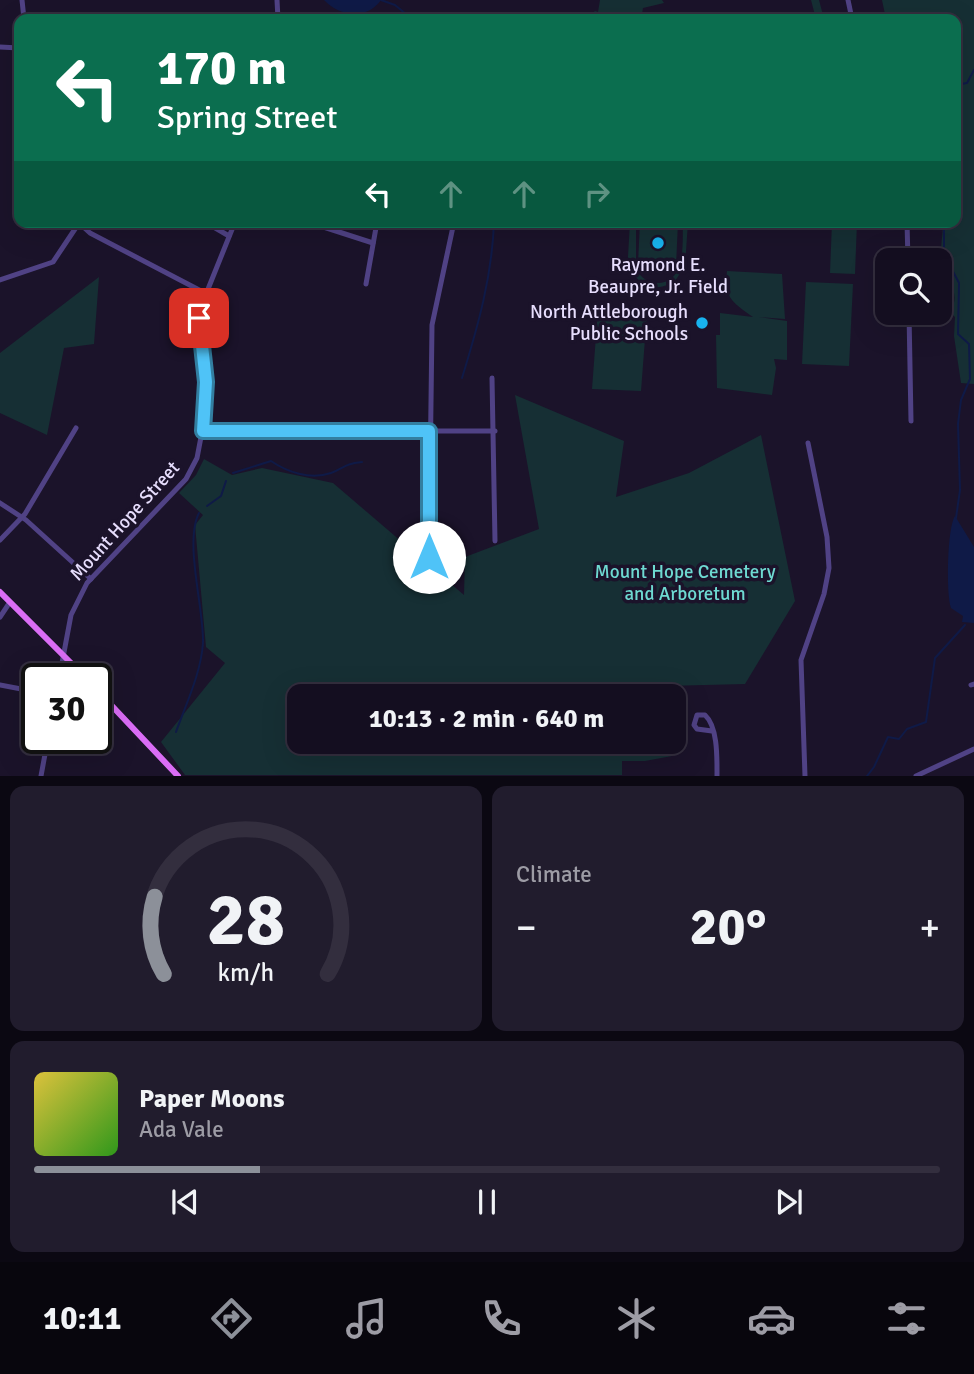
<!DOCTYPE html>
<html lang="en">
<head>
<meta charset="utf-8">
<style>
  :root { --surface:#140e20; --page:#211c2d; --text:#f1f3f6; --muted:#9d9ca5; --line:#332e3e; --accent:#8c9099 }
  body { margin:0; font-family:Signika,sans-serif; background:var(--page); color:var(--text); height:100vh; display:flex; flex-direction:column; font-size:26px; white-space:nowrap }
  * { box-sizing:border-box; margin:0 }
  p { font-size:23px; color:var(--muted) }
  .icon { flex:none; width:38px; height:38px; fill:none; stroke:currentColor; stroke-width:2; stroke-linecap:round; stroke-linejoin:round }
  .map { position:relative; height:776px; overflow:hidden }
  .side { display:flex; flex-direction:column; gap:10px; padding:10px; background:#0b0812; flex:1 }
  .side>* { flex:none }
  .banner { position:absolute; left:14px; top:14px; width:947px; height:214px; border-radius:14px; box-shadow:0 7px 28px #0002,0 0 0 2px var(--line); background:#0b6e4f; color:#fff; overflow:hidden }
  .controls { position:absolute; left:875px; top:248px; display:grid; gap:14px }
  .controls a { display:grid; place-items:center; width:77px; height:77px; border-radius:14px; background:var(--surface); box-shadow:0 7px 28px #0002,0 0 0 2px var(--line); font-size:35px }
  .speed { position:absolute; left:21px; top:663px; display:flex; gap:14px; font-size:35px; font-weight:700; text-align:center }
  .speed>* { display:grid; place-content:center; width:91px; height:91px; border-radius:50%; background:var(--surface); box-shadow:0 7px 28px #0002,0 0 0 2px var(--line); line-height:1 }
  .speed .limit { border:4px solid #111; border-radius:10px; background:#fff; color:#111 }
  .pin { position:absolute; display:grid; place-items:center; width:60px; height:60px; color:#fff; margin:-30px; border-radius:14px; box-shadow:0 4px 10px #0006 }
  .me { position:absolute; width:77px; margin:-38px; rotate:0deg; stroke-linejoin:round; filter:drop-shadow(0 0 5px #0008) }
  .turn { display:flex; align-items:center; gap:24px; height:147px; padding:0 28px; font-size:32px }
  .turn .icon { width:91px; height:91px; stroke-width:2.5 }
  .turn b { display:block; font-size:49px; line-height:60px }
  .lanes { display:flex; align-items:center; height:66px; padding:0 28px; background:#0003; justify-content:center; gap:35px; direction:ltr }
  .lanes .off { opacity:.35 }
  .big { font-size:52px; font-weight:700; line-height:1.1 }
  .side .widget { flex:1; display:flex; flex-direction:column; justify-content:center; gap:10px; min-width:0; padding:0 24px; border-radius:14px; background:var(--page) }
  .side .dial { align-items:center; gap:0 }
  .dial svg { height:182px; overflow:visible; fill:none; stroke:var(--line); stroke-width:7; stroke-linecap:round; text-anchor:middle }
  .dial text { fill:var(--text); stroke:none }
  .song { display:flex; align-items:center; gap:21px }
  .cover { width:84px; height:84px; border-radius:10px; background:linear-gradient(135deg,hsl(50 70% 55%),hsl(110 70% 35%)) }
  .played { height:7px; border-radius:4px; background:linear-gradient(90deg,var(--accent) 25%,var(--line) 25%) }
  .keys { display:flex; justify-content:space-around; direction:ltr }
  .heat { display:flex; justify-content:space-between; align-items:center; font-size:38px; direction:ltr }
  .side .tiles { flex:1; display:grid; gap:10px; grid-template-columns:1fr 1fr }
  .widget:last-child { grid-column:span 2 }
  .trip { position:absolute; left:287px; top:684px; width:399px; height:70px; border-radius:14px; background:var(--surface); box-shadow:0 7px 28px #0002,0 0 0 2px var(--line); font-weight:700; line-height:70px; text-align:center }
  .dock { display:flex; height:112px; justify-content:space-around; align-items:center; background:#08060d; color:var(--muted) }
  .dock .icon { width:49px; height:49px }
  .dock .current { color:var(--accent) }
  .dock b { font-size:32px; color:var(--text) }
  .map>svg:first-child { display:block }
  .green { fill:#162f34 }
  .water { fill:#0f1a47 }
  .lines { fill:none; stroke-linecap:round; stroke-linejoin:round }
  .stream { stroke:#0f1a47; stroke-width:2 }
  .minor { stroke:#504285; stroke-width:5 }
  .major { stroke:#da6df5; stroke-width:6 }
  .route-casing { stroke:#337fa1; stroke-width:18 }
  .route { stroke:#4fc3f7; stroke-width:12 }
  .poi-dot { fill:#18b3ef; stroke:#1b132a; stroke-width:2.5 }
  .labels { text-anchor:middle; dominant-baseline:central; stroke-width:7; stroke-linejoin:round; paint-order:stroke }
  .poi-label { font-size:19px; fill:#e7defd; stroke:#1b132a }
  .street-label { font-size:19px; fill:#e7defd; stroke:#1b132a }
  .park-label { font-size:19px; fill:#6ed9d1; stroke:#1b132a }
</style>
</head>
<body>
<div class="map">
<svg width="974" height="776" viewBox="0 0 974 776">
  <rect width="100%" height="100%" fill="#1b132a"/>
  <g class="green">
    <path d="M600,0H662L664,3L643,8L641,19H585L595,11L598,12Z"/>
    <path d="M811,0H819L824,19L848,15L849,19H816Z"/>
    <path d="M882,0H974V384L961,383L954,336L955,317L950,312C962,293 947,281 942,263C940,251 942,239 943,227L937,222H956V19H886Z"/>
    <path d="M630,222H636V270C642,278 649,284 659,283C687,281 682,242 683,222H688L685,266L675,281C660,291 645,289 633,274H627Z"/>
    <path d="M640,222H678L676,266L638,264Z"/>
    <path d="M832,222H857L855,274L830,273Z"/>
    <path d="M727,271L782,274L785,319L758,317L787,321V360L774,359L776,368L772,395L717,388L716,335H720V313L753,317C732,302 724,298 727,271Z"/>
    <path d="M99,277L94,344L64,348L47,435L0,413V353Z"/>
    <path d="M806,282L853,284L849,366L802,364Z"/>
    <path d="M598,309L647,313L641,391L592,389Z"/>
    <path d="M515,395L624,441L616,497L689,473L761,435L795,601L745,684L665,686L663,696H299V742H670L672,756L645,761H622V775H185L161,742L225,663L206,647L195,525L203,515L179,493L196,475L204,459L232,475L262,468L333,483L464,595L465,557L539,529Z"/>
  </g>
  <g class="water">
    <path d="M324,0H381C366,21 339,16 324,0Z"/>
    <path d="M955,516L974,547V623L962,622L963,616L951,608C946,594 947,528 955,516Z"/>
  </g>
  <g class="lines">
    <g class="stream">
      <path d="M381,0L395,5L412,19"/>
      <path d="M956,85L967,83L974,70"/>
      <path d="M944,222V254L959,283L958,334L969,344L970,379L961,400L958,424L960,490L956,518"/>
      <path d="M462,378C478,326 492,277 494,222"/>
      <path d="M233,473L271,461C287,472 310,480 331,473C345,468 343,464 362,462"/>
      <path d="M207,506L221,496L226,481"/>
      <path d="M176,732C186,704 201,673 203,643C204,608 184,542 199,513"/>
      <path d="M867,776L874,767L888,737L899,739L907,729L926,722L935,658L965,625"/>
    </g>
    <g class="minor">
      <path d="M22,0L24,19"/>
      <path d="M277,0L278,19"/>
      <path d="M848,0L852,19"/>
      <path d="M0,47L19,48"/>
      <path d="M78,222L90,233L205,293"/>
      <path d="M205,222L229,236"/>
      <path d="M308,222L373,243"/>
      <path d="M907,222L908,261"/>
      <path d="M0,280L53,262L79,223"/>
      <path d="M366,284L377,222"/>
      <path d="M909,313L911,421"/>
      <path d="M492,378L495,541"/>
      <path d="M203,431H495"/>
      <path d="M0,503L26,520L91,579"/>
      <path d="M0,540L25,514L76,428"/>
      <path d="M429,557L432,325L454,222"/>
      <path d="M0,617L10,602"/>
      <path d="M59,679L71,615L87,583L186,479L197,458L205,416L206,382L199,332L202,304L235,222"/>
      <path d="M0,685L37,692"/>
      <path d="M971,685L974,684"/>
      <path d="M712,731L697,729L694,725L697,715H705C718,727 717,758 717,776"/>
      <path d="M41,776L48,738"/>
      <path d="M805,776L801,660L824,594L829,568L827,537L808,443"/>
      <path d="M916,776L974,749"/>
    </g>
    <g class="major">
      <path d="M0,592L87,679"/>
      <path d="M96,689L178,776"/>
    </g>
  </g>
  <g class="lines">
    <defs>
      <path id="route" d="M199,318L206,382L203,431H429V557"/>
    </defs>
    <use href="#route" class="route-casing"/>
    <use href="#route" class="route"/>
  </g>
  <g class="poi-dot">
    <circle cx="658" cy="243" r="7"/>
    <circle cx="702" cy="323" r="7"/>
  </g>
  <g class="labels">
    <g class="poi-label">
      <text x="658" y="265">Raymond E.<tspan x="658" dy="22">Beaupre, Jr. Field</tspan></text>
      <text x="688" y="312" text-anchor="end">North Attleborough<tspan x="688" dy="22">Public Schools</tspan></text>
    </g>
    <g class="street-label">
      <text transform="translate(125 521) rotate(-48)">Mount Hope Street</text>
    </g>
    <g class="park-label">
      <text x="685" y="572">Mount Hope Cemetery<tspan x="685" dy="22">and Arboretum</tspan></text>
    </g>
  </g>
</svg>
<div class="controls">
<a><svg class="icon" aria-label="search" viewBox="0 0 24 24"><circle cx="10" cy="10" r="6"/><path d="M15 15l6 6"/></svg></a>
</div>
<div class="speed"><div class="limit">30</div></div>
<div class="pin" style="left:199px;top:318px;background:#d93025"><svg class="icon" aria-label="arrive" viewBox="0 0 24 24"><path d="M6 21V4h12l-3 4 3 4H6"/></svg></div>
<svg class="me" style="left:429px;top:557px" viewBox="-20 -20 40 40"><circle r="19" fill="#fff"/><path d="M0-13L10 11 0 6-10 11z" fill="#4fc3f7"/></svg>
<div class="trip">10:13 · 2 min · 640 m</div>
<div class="banner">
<div class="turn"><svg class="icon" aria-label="left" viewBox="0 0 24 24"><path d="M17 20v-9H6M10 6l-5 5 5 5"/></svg><div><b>170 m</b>Spring Street</div></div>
<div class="lanes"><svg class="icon" aria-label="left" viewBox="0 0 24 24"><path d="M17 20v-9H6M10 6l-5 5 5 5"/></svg><svg class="icon off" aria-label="ahead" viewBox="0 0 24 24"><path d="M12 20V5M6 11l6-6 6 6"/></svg><svg class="icon off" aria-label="ahead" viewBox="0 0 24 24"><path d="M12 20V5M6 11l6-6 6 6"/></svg><svg class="icon off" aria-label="right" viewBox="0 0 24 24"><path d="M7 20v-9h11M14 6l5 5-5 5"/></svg></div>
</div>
</div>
<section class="side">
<div class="tiles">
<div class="widget dial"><svg viewBox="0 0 100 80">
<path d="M14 69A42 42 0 1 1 86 69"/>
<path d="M14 69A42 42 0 0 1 10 35" stroke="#8c9099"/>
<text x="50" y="56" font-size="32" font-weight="700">28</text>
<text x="50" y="72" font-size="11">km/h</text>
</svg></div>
<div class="widget"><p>Climate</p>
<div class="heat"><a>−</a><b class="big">20°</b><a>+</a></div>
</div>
<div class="widget">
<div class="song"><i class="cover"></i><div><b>Paper Moons</b><p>Ada Vale</p></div></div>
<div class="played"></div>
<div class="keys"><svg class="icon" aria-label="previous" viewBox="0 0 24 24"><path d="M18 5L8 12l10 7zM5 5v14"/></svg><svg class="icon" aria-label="pause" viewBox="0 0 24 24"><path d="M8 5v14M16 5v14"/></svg><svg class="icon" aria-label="next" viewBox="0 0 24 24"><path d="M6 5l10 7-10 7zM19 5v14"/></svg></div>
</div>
</div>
</section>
<nav class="dock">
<b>10:11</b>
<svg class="icon current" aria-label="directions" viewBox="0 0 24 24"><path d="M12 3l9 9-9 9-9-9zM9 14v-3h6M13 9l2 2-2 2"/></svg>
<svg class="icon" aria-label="music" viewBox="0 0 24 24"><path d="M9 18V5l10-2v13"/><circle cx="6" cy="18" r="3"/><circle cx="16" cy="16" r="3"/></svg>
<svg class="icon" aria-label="phone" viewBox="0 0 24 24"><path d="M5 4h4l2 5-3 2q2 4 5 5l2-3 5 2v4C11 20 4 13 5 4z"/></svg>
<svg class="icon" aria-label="climate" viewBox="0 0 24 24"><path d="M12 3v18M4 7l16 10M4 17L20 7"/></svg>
<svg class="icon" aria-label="car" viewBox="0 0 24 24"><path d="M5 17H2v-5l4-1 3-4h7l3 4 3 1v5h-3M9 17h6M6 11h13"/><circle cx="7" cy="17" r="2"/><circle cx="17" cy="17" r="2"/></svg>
<svg class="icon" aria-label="filters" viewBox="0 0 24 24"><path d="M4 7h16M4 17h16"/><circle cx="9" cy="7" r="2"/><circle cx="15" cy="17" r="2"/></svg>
</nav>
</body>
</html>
